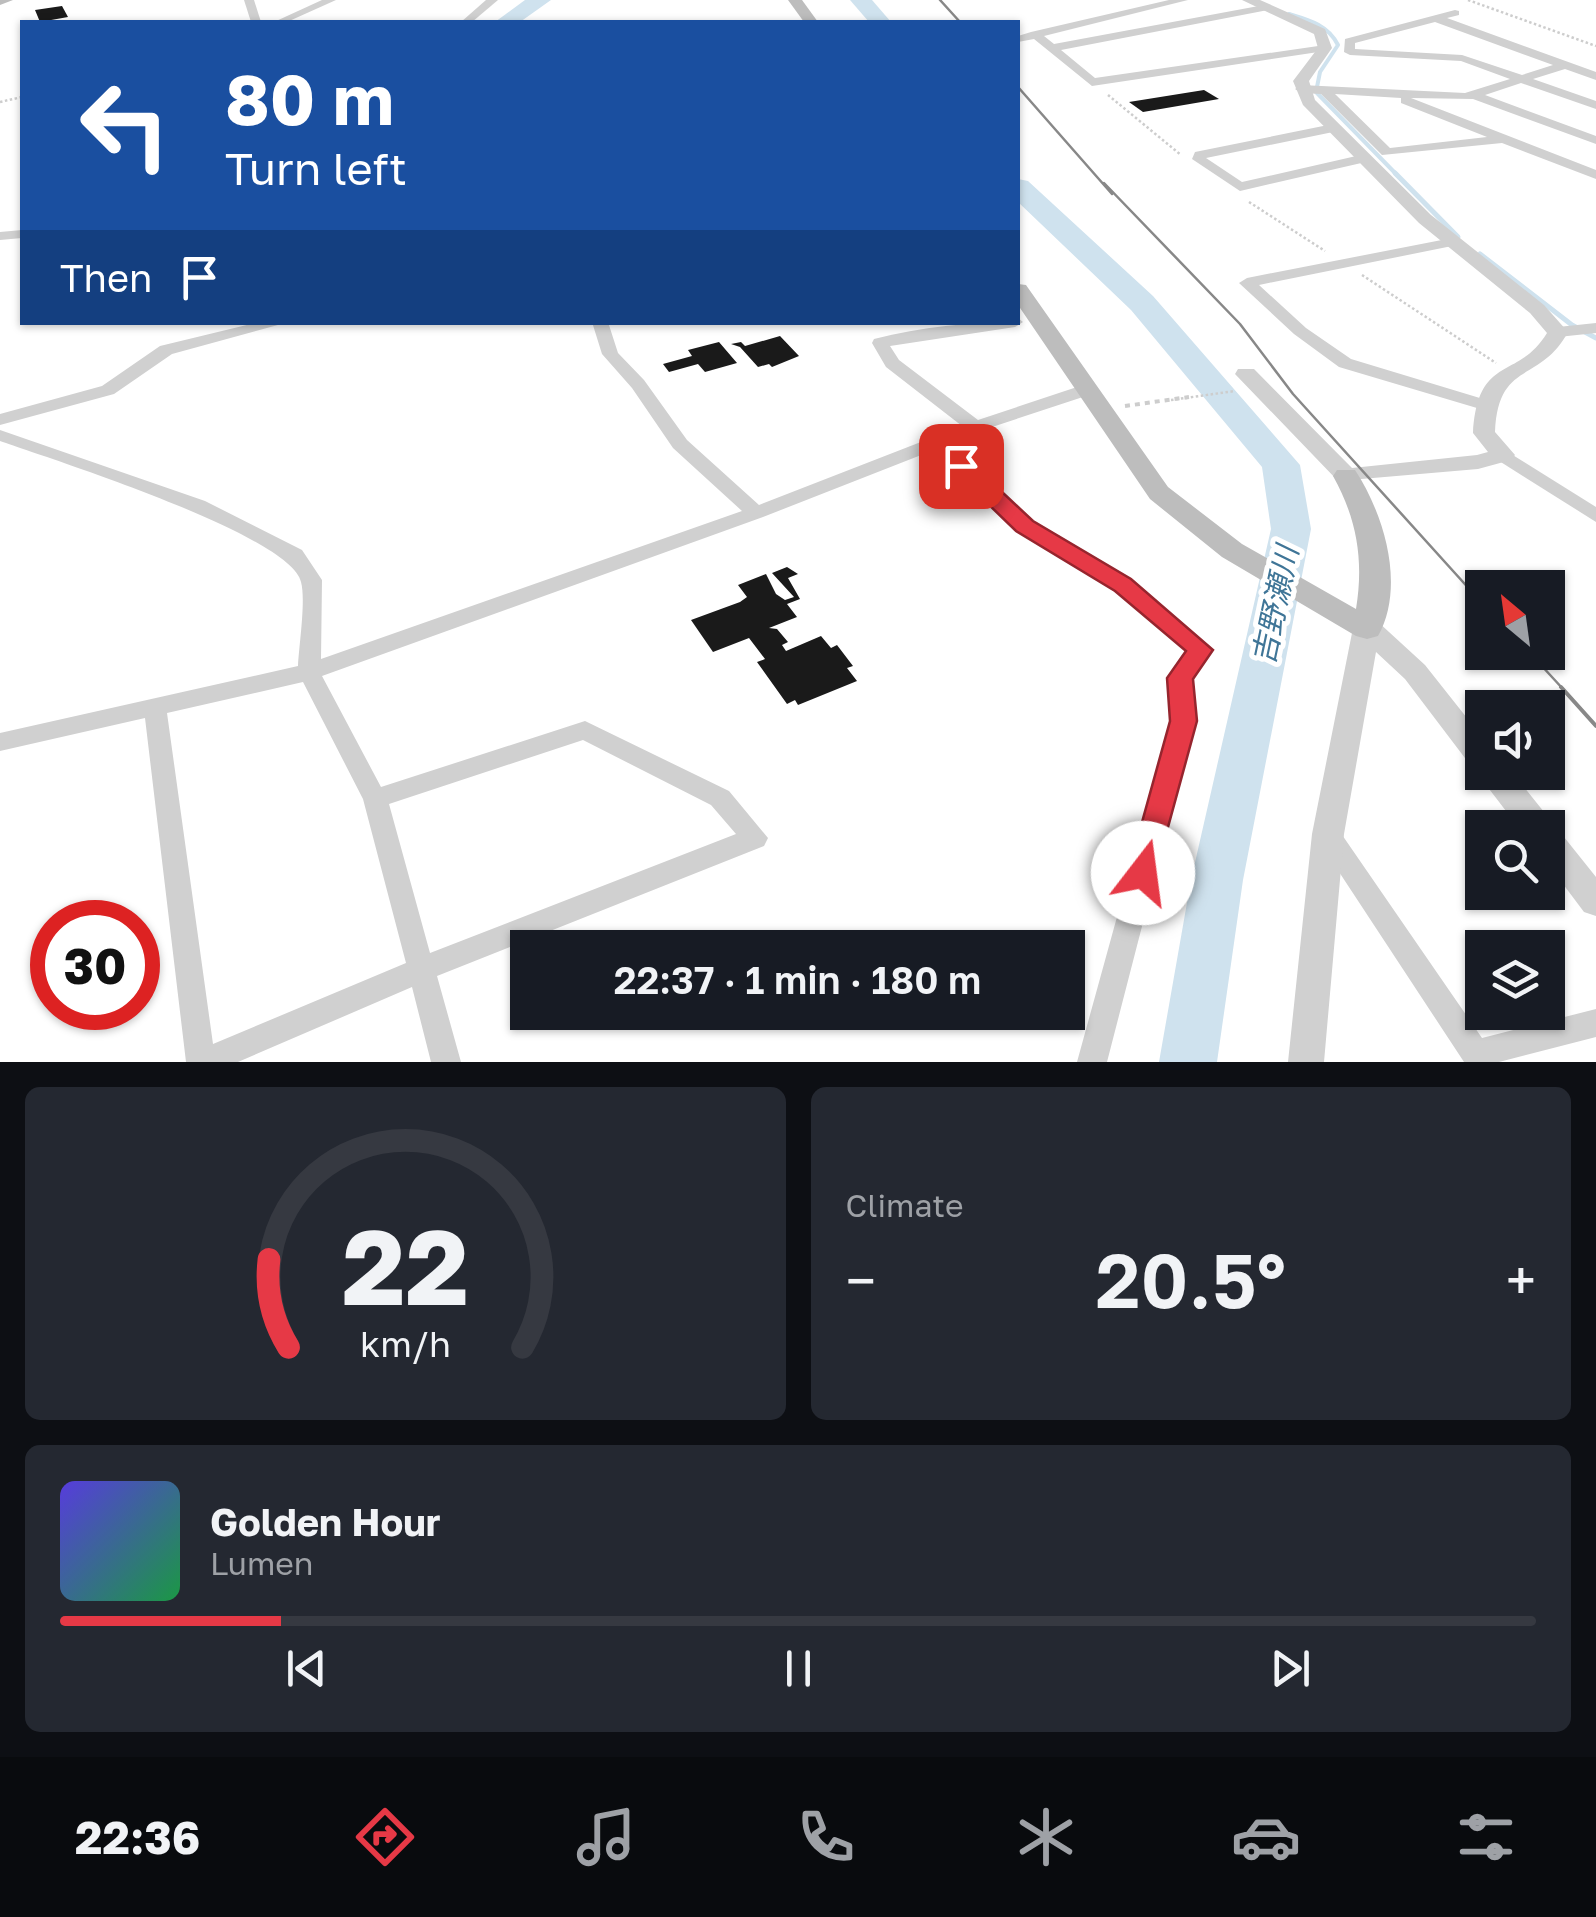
<!DOCTYPE html>
<html lang="en">
<head>
<meta charset="utf-8">
<style>
  :root { --surface:#171b24; --page:#242831; --text:#f1f3f6; --muted:#9ea1a6; --line:#363941; --accent:#e63946 }
  body { margin:0; font-family:"Golos Text","Noto Sans JP",sans-serif; background:var(--page); color:var(--text); height:100vh; display:flex; flex-direction:column; font-size:38px; white-space:nowrap }
  * { box-sizing:border-box; margin:0 }
  p { font-size:32px; color:var(--muted) }
  .icon { flex:none; width:55px; height:55px; fill:none; stroke:currentColor; stroke-width:2; stroke-linecap:round; stroke-linejoin:round }
  .map { position:relative; height:1062px; overflow:hidden }
  .side { display:flex; flex-direction:column; gap:25px; padding:25px; background:#0d0f14; flex:1 }
  .side>* { flex:none }
  .guide { position:absolute; left:20px; top:20px; width:1000px; height:305px; border-radius:0px; box-shadow:0 2px 8px #0004; background:#1a4fa0; color:#fff; overflow:hidden }
  .needle { width:65px; rotate:331deg }
  .fabs { position:absolute; left:1465px; top:570px; display:grid; gap:20px }
  .fabs a { display:grid; place-items:center; width:100px; height:100px; border-radius:0px; background:var(--surface); box-shadow:0 2px 8px #0004; font-size:50px }
  .speed { position:absolute; left:30px; top:900px; display:flex; gap:20px; font-size:50px; font-weight:700; text-align:center }
  .speed>* { display:grid; place-content:center; width:130px; height:130px; border-radius:50%; background:var(--surface); box-shadow:0 2px 8px #0004; line-height:1 }
  .speed .limit { border:15px solid #d22; background:#fff; color:#111 }
  .pin { position:absolute; display:grid; place-items:center; width:85px; height:85px; color:#fff; margin:-42px; border-radius:20px; box-shadow:0 5px 15px #0006 }
  .me { position:absolute; width:110px; margin:-55px; rotate:15deg; stroke-linejoin:round; filter:drop-shadow(0 0 8px #0008) }
  .turn { display:flex; align-items:center; gap:35px; height:210px; padding:0 40px; font-size:45px }
  .turn .icon { width:130px; height:130px; stroke-width:2.5 }
  .turn b { display:block; font-size:70px; line-height:85px }
  .then { display:flex; align-items:center; height:95px; padding:0 40px; background:#0003; gap:20px; font-size:38px }
  .big { font-size:75px; font-weight:600; line-height:1.1 }
  .side .card { flex:1; display:flex; flex-direction:column; justify-content:center; gap:15px; min-width:0; padding:0 35px; border-radius:15px; background:var(--page) }
  .side .dial { align-items:center; gap:0 }
  .dial svg { height:260px; overflow:visible; fill:none; stroke:var(--line); stroke-width:7; stroke-linecap:round; text-anchor:middle }
  .dial text { fill:var(--text); stroke:none }
  .song { display:flex; align-items:center; gap:30px }
  .cover { width:120px; height:120px; border-radius:15px; background:linear-gradient(135deg,hsl(250 70% 55%),hsl(140 70% 35%)) }
  .played { height:10px; border-radius:5px; background:linear-gradient(90deg,var(--accent) 15%,var(--line) 15%) }
  .keys { display:flex; justify-content:space-around; direction:ltr }
  .heat { display:flex; justify-content:space-between; align-items:center; font-size:55px; direction:ltr }
  .side .tiles { flex:1; display:grid; gap:25px; grid-template-columns:1fr 1fr }
  .card:last-child { grid-column:span 2 }
  .trip { position:absolute; left:510px; top:930px; width:575px; height:100px; border-radius:0px; background:var(--surface); box-shadow:0 2px 8px #0004; font-weight:600; line-height:100px; text-align:center }
  .dock { display:flex; height:160px; justify-content:space-around; align-items:center; background:#090b0e; color:var(--muted) }
  .dock .icon { width:70px; height:70px }
  .dock .current { color:var(--accent) }
  .dock b { font-size:45px; color:var(--text) }
  .map>svg:first-child { display:block }
  .lines { fill:none; stroke-linecap:round; stroke-linejoin:round }
  .stream-far1 { stroke:#cfe2ee; stroke-width:4 }
  .stream { stroke:#cfe2ee; stroke-width:5 }
  .river { fill:#cfe2ee; fill-rule:evenodd }
  .building { fill:#1a1a1a }
  .path-far1 { stroke:#cdcdcd; stroke-width:2.5; stroke-dasharray:2.5 2.5; stroke-linecap:butt }
  .path { stroke:#cdcdcd; stroke-width:4; stroke-dasharray:5 5; stroke-linecap:butt }
  .minor { fill:#d0d0d0; fill-rule:evenodd }
  .tertiary { fill:#d0d0d0; fill-rule:evenodd }
  .secondary { fill:#bdbdbd; fill-rule:evenodd }
  .tram-far1 { stroke:#888; stroke-width:2.5 }
  .tram { stroke:#888; stroke-width:4 }
  .route { fill:#e63946; stroke:#96252e; stroke-width:2.5 }
  .labels { text-anchor:middle; dominant-baseline:central; stroke-width:10; stroke-linejoin:round; paint-order:stroke }
  .water-label { font-size:30px; font-style:italic; fill:#3f7597; stroke:#fff }
</style>
</head>
<body>
<div class="map">
<svg width="1596" height="1062" viewBox="0 0 1596 1062">
  <rect width="100%" height="100%" fill="#fff"/>
  <g class="lines">
    <path class="stream-far1" d="M1289,14C1309,20 1328,25 1338,45L1320,72L1316,92L1397,175"/>
    <g class="stream">
      <path d="M1395,173L1458,237"/>
      <path d="M1480,254L1572,325L1596,338"/>
    </g>
    <g class="river">
      <path d="M525,0H551L520,22H495Z"/>
      <path d="M850,0H872L891,22H869Z"/>
      <path d="M1018,179L1028,181L1153,296L1300,465L1311,529L1243,880L1217,1062H1159L1191,880L1271,529L1262,467L1131,310L1018,202Z"/>
    </g>
  </g>
  <g class="building">
    <path d="M62,6L68,17L40,22L35,10Z"/>
    <path d="M1204,90L1219,99L1143,112L1129,102Z"/>
    <path d="M780,336L799,356L772,367L769,364L758,367L740,347L731,344L741,342L745,346Z"/>
    <path d="M719,342L737,363L705,372L698,364L669,372L663,364L692,356L688,350Z"/>
    <path d="M787,567L798,574L788,578L800,599L787,604L797,617L769,628L777,629L788,642L782,645L786,651L821,636L831,648L837,645L853,666L847,668L857,681L798,705L795,700L787,704L757,662L765,659L749,638L713,652L691,620L740,602L747,597L738,585L766,574L776,594L785,600L794,597L772,573Z"/>
  </g>
  <g class="lines">
    <g class="path-far1">
      <path d="M1468,0L1596,46"/>
      <path d="M1108,95L1181,155"/>
      <path d="M0,102L22,97"/>
      <path d="M1249,202L1325,251"/>
      <path d="M1362,275L1496,363"/>
      <path d="M1171,400L1235,391"/>
    </g>
    <path class="path" d="M1125,406L1189,397"/>
    <g class="minor">
      <path d="M244,0H254L261,22H251Z"/>
      <path d="M322,0H336L287,22H274Z"/>
      <path d="M486,0H498L472,22H461Z"/>
      <path d="M1169,0H1188L1044,36L1054,44L1264,5L1269,8L1268,10L1061,50L1095,78L1325,45L1331,48L1325,51L1092,86L1034,39L1018,42V36L1031,32Z"/>
      <path d="M1455,10L1459,11V15L1447,18L1596,72V80L1565,69L1533,79L1596,101V109L1521,83L1485,95L1596,136V144L1473,99L1411,98L1596,170V179L1502,143L1382,155L1321,94L1301,93L1295,89L1301,85L1465,93L1510,79L1461,61L1350,55L1344,52L1345,39ZM1435,22L1553,65L1522,75L1462,55L1355,49V43ZM1335,94L1401,98V103L1487,137L1390,148Z"/>
      <path d="M1333,124L1339,128L1338,131L1206,158L1242,182L1365,154L1372,158L1370,161L1240,191L1192,159L1195,152L1200,151Z"/>
      <path d="M22,230V238L0,240V232Z"/>
      <path d="M1452,238L1459,242L1457,245L1259,285L1306,328L1351,359L1493,402L1496,406L1493,410L1487,411L1339,367L1294,334L1239,283L1247,278Z"/>
      <path d="M1018,318L1023,322L1015,327L890,346L899,360L978,420L1080,386H1092L1095,390L1092,394L983,430L971,465L1032,521L1130,580L1212,649L1191,678L1195,721L1107,1062H1077L1171,721L1169,677L1188,650L1116,590L1018,531L952,466L962,439L763,517L322,676L381,787L585,721L729,791L768,838L764,846L437,976L461,1062H431L412,987L238,1062H186L145,718L0,751V733L298,666C299,645 306,600 301,582C291,535 51,459 0,441V430L205,501L302,550L322,580L321,659L742,511L673,448L632,388L602,354L592,322H608L618,353L644,380L687,440L759,505L962,426L886,367L872,343L874,339C922,327 969,322 1018,322ZM303,682L363,799L406,963L213,1044L167,713ZM583,740L711,805L736,834L430,953L389,804Z"/>
      <path d="M259,322H289L172,354L114,394L0,425V414L102,386L160,346Z"/>
      <path d="M1596,323V333L1558,337L1550,332L1558,327Z"/>
      <path d="M1503,449L1596,507V522L1496,459L1494,455Z"/>
      <path d="M1329,825L1338,829L1482,1038L1596,1009V1037L1499,1062H1464L1320,843L1316,836L1320,829Z"/>
    </g>
    <g class="tertiary">
      <path d="M1242,0H1260L1325,29L1332,48L1309,81L1315,100L1431,215L1544,305L1568,332C1540,384 1498,360 1495,432L1515,455L1511,460L1478,469L1338,481L1235,374L1238,369H1254L1352,468L1477,455L1488,452L1473,433C1478,353 1518,381 1547,333L1530,313L1419,223L1303,105L1293,81L1318,48L1314,34Z"/>
      <path d="M1367,618L1377,621L1425,665L1482,737V772H1512L1596,877V916L1584,912L1548,864V828H1519L1483,781L1480,769L1471,766L1405,679L1376,652L1344,834L1324,1062H1288L1312,834L1353,628L1357,621Z"/>
    </g>
    <g class="secondary">
      <path d="M0,0H13L0,5Z"/>
      <path d="M788,0H802L818,22H804Z"/>
      <path d="M1018,284L1026,285L1168,487L1242,544L1356,609C1364,560 1357,519 1333,476L1337,470H1355C1384,514 1406,586 1378,636L1367,639L1356,636L1222,557L1150,499L1018,305Z"/>
    </g>
    <g class="tram-far1">
      <path d="M940,0L960,22"/>
      <path d="M1018,87L1112,194"/>
      <path d="M1104,183L1240,324L1293,394L1482,603"/>
      <path d="M1529,652L1563,689"/>
    </g>
    <path class="tram" d="M1561,687L1596,726"/>
  </g>
  <path class="route" d="M961,459L969,461L1033,521L1131,579L1213,650L1193,679L1197,721L1153,882L1143,885L1132,882L1128,873L1170,721L1167,678L1186,651L1115,591L1016,531L953,470L950,466L953,461Z"/>
  <g class="labels">
    <g class="water-label">
      <text transform="translate(1275 605) rotate(-78)">吉野瀬川</text>
    </g>
  </g>
</svg>
<div class="fabs">
<a><svg class="needle" viewBox="-14 -14 28 28"><path d="M0-13l5 13h-10z" fill="#e53935"/><path d="M0 13l5-13h-10z" fill="#9ea1a6"/></svg></a>
<a><svg class="icon" aria-label="sound" viewBox="0 0 24 24"><path d="M4 9h4l5-4v14l-5-4H4zM17 9q2 3 0 6"/></svg></a>
<a><svg class="icon" aria-label="search" viewBox="0 0 24 24"><circle cx="10" cy="10" r="6"/><path d="M15 15l6 6"/></svg></a>
<a><svg class="icon" aria-label="layers" viewBox="0 0 24 24"><path d="M12 4l9 5-9 5-9-5zM3 14l9 5 9-5"/></svg></a>
</div>
<div class="speed"><div class="limit">30</div></div>
<div class="pin" style="left:961px;top:466px;background:#d93025"><svg class="icon" aria-label="arrive" viewBox="0 0 24 24"><path d="M6 21V4h12l-3 4 3 4H6"/></svg></div>
<svg class="me" style="left:1143px;top:873px" viewBox="-20 -20 40 40"><circle r="19" fill="#fff"/><path d="M0-13L10 11 0 6-10 11z" fill="#e63946"/></svg>
<div class="trip">22:37 · 1 min · 180 m</div>
<div class="guide">
<div class="turn"><svg class="icon" aria-label="left" viewBox="0 0 24 24"><path d="M17 20v-9H6M10 6l-5 5 5 5"/></svg><div><b>80 m</b>Turn left</div></div>
<div class="then">Then<svg class="icon" aria-label="arrive" viewBox="0 0 24 24"><path d="M6 21V4h12l-3 4 3 4H6"/></svg></div>
</div>
</div>
<section class="side">
<div class="tiles">
<div class="card dial"><svg viewBox="0 0 100 80">
<path d="M14 69A42 42 0 1 1 86 69"/>
<path d="M14 69A42 42 0 0 1 8 42" stroke="#e63946"/>
<text x="50" y="56" font-size="32" font-weight="700">22</text>
<text x="50" y="72" font-size="11">km/h</text>
</svg></div>
<div class="card"><p>Climate</p>
<div class="heat"><a>−</a><b class="big">20.5°</b><a>+</a></div>
</div>
<div class="card">
<div class="song"><i class="cover"></i><div><b>Golden Hour</b><p>Lumen</p></div></div>
<div class="played"></div>
<div class="keys"><svg class="icon" aria-label="previous" viewBox="0 0 24 24"><path d="M18 5L8 12l10 7zM5 5v14"/></svg><svg class="icon" aria-label="pause" viewBox="0 0 24 24"><path d="M8 5v14M16 5v14"/></svg><svg class="icon" aria-label="next" viewBox="0 0 24 24"><path d="M6 5l10 7-10 7zM19 5v14"/></svg></div>
</div>
</div>
</section>
<nav class="dock">
<b>22:36</b>
<svg class="icon current" aria-label="directions" viewBox="0 0 24 24"><path d="M12 3l9 9-9 9-9-9zM9 14v-3h6M13 9l2 2-2 2"/></svg>
<svg class="icon" aria-label="music" viewBox="0 0 24 24"><path d="M9 18V5l10-2v13"/><circle cx="6" cy="18" r="3"/><circle cx="16" cy="16" r="3"/></svg>
<svg class="icon" aria-label="phone" viewBox="0 0 24 24"><path d="M5 4h4l2 5-3 2q2 4 5 5l2-3 5 2v4C11 20 4 13 5 4z"/></svg>
<svg class="icon" aria-label="climate" viewBox="0 0 24 24"><path d="M12 3v18M4 7l16 10M4 17L20 7"/></svg>
<svg class="icon" aria-label="car" viewBox="0 0 24 24"><path d="M5 17H2v-5l4-1 3-4h7l3 4 3 1v5h-3M9 17h6M6 11h13"/><circle cx="7" cy="17" r="2"/><circle cx="17" cy="17" r="2"/></svg>
<svg class="icon" aria-label="filters" viewBox="0 0 24 24"><path d="M4 7h16M4 17h16"/><circle cx="9" cy="7" r="2"/><circle cx="15" cy="17" r="2"/></svg>
</nav>
</body>
</html>
